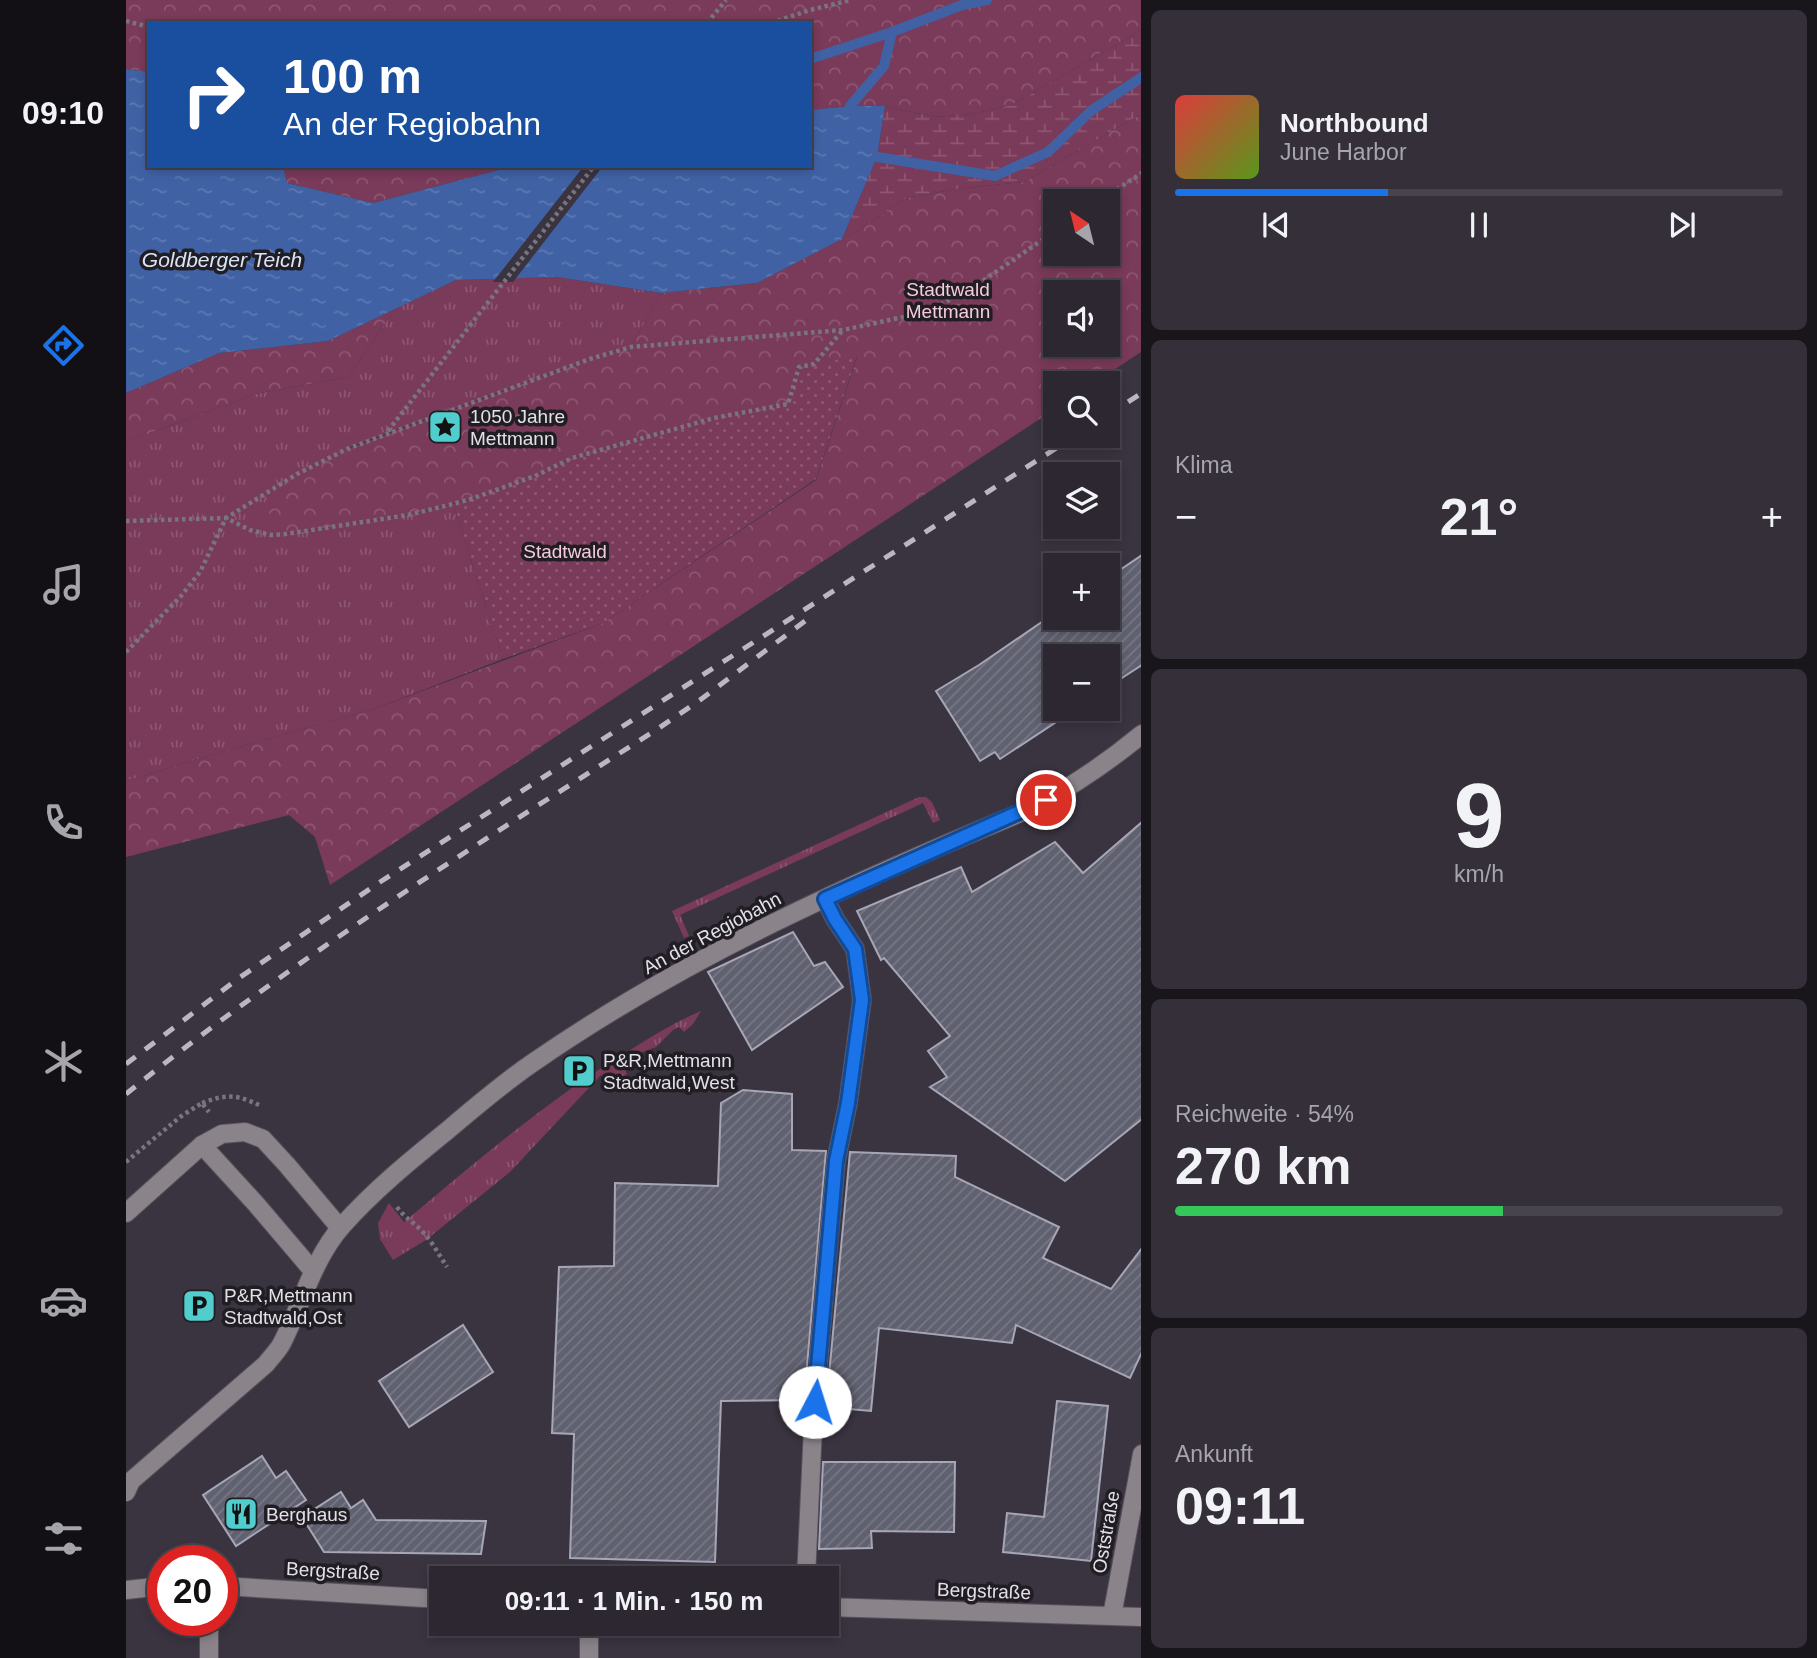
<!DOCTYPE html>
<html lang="de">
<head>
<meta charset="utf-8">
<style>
  :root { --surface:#2c2731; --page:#342f39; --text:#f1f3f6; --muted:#a6a5ab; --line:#48444d; --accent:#1a73e8 }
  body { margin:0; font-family:Arial,sans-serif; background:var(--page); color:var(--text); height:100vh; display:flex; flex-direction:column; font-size:26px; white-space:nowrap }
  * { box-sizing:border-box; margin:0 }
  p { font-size:23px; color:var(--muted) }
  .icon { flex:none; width:38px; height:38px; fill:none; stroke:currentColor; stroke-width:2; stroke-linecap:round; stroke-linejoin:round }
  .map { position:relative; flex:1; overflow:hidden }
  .drawer { display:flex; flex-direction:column; gap:10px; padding:10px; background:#18151b; width:676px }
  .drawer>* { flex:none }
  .top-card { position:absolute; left:21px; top:21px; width:665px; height:147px; border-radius:0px; box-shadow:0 4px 10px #0003,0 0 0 2px var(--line); background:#1a4fa0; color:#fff; overflow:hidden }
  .needle { width:46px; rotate:325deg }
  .controls { position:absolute; left:917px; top:189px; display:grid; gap:14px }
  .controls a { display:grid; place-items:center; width:77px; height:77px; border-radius:0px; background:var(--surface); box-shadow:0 4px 10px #0003,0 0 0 2px var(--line); font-size:35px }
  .speed { position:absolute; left:21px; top:1545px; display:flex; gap:14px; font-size:35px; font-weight:700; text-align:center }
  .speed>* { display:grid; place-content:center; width:91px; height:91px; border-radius:50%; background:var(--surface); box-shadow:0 4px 10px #0003,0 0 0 2px var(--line); line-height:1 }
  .speed .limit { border:10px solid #d22; background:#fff; color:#111 }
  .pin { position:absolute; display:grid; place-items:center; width:60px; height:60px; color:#fff; margin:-30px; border:4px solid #fff; border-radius:50%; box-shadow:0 2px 7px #0007 }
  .me { position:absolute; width:77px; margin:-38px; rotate:5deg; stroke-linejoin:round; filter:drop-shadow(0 0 5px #0008) }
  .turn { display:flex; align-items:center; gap:24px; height:147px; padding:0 21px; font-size:32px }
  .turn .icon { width:91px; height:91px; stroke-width:2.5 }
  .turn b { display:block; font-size:49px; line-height:60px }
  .big { font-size:52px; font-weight:700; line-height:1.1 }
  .drawer .tile { flex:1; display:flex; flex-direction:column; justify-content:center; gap:10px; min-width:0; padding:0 24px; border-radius:10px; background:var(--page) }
  .drawer .dial { align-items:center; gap:0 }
  .dial b { font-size:91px; line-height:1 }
  .song { display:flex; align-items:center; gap:21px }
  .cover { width:84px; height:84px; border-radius:10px; background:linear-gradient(135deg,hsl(0 70% 55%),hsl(90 70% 35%)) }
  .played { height:7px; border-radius:4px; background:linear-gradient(90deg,var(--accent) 35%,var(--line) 35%) }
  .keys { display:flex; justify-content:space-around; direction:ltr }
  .heat { display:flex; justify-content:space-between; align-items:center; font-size:38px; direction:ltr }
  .charge { height:10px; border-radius:5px; background:linear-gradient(90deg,#34c759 54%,var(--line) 0) }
  .trip { position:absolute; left:303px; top:1566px; width:410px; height:70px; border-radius:0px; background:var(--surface); box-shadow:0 4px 10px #0003,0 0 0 2px var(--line); font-weight:700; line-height:70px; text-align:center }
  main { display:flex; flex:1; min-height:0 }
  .menu { display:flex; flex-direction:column; width:126px; justify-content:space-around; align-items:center; background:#121014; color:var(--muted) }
  .menu .icon { width:49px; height:49px }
  .menu .selected { color:var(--accent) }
  .menu b { font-size:32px; color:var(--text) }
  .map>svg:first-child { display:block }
  .grass { fill:url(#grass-tufts) }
  .forest { fill:url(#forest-crowns); fill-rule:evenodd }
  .wetland { fill:url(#wetland-marsh) }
  .park { fill:url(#park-dots) }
  .water { fill:url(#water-ripples) }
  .pier { fill:#3a3441 }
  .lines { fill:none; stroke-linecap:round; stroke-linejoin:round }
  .stream { stroke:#4062a5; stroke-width:10 }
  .building { fill:url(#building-hatch); stroke:#a6a6b7; stroke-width:2 }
  .minor-casing { stroke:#55505c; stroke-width:20 }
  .path { stroke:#79747f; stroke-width:4.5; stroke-dasharray:3.5 3.5; stroke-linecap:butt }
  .minor { stroke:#8a8389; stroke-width:18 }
  .rail { stroke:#bbb7c1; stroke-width:5; stroke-dasharray:12 12; stroke-linecap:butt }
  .route-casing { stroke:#114b97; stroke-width:18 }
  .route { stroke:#1a73e8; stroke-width:12 }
  .labels { text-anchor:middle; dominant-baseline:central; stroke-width:7; stroke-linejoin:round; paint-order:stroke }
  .park-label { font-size:19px; fill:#f7c9dc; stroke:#201d23 }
  .poi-label { font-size:19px; fill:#e4e0e9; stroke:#201d23; text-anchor:start }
  .street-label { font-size:19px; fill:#e4e0e9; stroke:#201d23 }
  .water-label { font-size:21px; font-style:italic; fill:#dae4f8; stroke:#201d23 }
</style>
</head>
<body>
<main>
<nav class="menu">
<b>09:10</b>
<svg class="icon selected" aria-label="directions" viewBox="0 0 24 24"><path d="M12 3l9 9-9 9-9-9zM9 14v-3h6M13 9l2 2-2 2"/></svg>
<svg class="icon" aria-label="music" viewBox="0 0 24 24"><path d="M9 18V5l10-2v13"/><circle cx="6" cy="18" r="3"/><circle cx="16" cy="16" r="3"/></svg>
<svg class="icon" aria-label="phone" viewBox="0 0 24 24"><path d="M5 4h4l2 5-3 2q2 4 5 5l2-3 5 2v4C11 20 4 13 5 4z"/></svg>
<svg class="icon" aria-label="climate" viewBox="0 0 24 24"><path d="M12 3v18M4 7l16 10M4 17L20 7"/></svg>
<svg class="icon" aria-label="car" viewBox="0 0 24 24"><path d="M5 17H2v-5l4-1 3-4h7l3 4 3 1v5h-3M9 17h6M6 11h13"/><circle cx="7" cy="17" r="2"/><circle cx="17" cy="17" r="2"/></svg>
<svg class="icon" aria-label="filters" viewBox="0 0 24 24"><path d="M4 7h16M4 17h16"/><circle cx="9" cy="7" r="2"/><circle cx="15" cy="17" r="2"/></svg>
</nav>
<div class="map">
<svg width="1016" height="1658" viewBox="0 0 1016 1658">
  <defs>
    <pattern id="grass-tufts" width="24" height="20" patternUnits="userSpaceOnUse" patternTransform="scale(1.75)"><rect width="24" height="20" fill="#7a3a59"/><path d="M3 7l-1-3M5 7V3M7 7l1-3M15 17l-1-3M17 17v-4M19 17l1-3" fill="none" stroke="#8d5671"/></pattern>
    <pattern id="forest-crowns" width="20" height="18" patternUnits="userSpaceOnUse" patternTransform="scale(1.75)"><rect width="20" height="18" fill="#7a3a59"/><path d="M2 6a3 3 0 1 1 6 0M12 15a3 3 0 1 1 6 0" fill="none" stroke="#8d5671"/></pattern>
    <pattern id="wetland-marsh" width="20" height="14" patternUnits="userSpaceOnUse" patternTransform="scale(1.75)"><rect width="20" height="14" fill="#7a3a59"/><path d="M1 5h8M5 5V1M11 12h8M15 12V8" fill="none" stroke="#8d5671"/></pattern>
    <pattern id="park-dots" width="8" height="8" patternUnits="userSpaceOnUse" patternTransform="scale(1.75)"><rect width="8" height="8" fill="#7a3a59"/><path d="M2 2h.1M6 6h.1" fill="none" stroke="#8d5671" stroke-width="1.8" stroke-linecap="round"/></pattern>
    <pattern id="water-ripples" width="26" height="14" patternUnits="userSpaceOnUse" patternTransform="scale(1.75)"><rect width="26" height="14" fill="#4062a5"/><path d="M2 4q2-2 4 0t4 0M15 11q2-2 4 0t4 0" fill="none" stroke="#5b78b1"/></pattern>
    <pattern id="building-hatch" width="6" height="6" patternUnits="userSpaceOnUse" patternTransform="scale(1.75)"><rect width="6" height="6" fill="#606170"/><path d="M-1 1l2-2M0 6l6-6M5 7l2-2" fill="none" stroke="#777784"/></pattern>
  </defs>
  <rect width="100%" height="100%" fill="#3a3441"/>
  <g class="grass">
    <path d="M431,277L535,293L505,347L464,359L221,448L160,534L282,515L327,504L377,659L251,708L102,750L0,781V442L129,394L222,377L269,309L330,280Z"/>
    <path d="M793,797H800L806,802L814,820L807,823L797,803L554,915L563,936L558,938L546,911Z"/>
    <path d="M575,1011L567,1024L558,1032L553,1027L547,1030L530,1047L498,1059L503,1088L496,1093L475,1075L384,1172L300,1240L267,1260L254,1239L252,1223L263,1203L278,1222C352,1160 425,1097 509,1047C530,1034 551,1021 575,1011Z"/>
  </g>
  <g class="forest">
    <path d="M0,0H1015V30L886,105L846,114L809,117L759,106H724L684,110V23H23V72L0,69Z"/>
    <path d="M1015,114V352L968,383H929V409L204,885L189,837L163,815L0,857V781L102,750L251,708L477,623L690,480L731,357L673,367L662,404L588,418L446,458L409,476L345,499L282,515L160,534L141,510L171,474L221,449L464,359L505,347L535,293L631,283L735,229L780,198L830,189L898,182ZM929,201H982V254H929ZM929,292H982V345H929Z"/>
    <path d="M157,166H388L247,203L161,183Z"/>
    <path d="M269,309L222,377L129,394L0,442V393L93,353L202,341Z"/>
  </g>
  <path class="wetland" d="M1015,30V114L898,182L830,189L780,198L735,229L716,239L751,157L759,106L809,117L846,114L886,105Z"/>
  <path class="park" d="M731,356L690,479L477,623L377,659L327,504L345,499L409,476L446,458L588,418L662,404L673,367Z"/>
  <path class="water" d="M0,69L23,72V166H157L161,183L247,203L388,166H684V110L724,106H759L751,157L716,239L631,283L535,293L431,277L330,280L202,341L93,353L0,393Z"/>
  <path class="pier" d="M458,166H477L387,282H367Z"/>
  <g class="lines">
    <g class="stream">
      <path d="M684,59L766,32L836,5L861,0"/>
      <path d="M724,106L758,66L766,32"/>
      <path d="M751,157L869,176L922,152L966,110L1016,77"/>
    </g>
  </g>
  <g class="building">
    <path d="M1016,555V665L982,687V656H929V709H950L874,759L869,752L854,761L810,691L853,665L929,613V618H982V578Z"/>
    <path d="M1016,822V1119L939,1181L804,1087L821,1077L802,1051L824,1036L758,958L755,960L731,911L835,867L846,892L929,842L957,873Z"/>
    <path d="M667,932L688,966L699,962L717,987L626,1050L582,972Z"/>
    <path d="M617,1090L666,1094V1150L700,1151L678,1400L595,1401L589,1562L444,1558L448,1434L426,1433L433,1267L488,1266L489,1183L592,1186L595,1103Z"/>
    <path d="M724,1152L830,1156L829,1177L933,1227L917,1258L985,1289L1016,1248V1352L1004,1378L890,1325L886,1343L753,1328L745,1411L700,1407Z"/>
    <path d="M337,1325L367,1372L283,1427L253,1381Z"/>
    <path d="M931,1401L982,1406L965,1561L877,1552L881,1513L918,1517Z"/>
    <path d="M136,1456L150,1478L160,1471L180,1500L110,1546L77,1495Z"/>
    <path d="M697,1462H829L828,1532L745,1531L746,1548L693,1549Z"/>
    <path d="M215,1492L225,1508L237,1500L250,1520L360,1521L355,1554L198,1552L176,1517Z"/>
  </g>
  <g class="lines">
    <defs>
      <g id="minor">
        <path d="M76,1145L130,1204L187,1271"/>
        <path d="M0,1213L76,1145L96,1134L119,1132L137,1139L161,1165L214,1228"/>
        <path d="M0,1492L5,1481L140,1364C145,1357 152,1351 156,1343C176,1304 187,1259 216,1226C248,1190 285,1160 322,1130C349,1107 376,1084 405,1064C559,957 731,880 904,809C945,787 980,764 1016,734"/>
        <path d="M680,1578L687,1427L702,1249L710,1161L722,1103L736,1000L729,949L709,919L699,899"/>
        <path d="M96,1586L315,1599"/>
        <path d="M0,1590L37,1586"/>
        <path d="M700,1607L1016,1617"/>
        <path d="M986,1616L1016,1454"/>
        <path d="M463,1624V1658"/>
        <path d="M83,1658V1620"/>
      </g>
    </defs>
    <use href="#minor" class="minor-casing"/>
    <g class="path">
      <path d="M0,21L23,27"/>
      <path d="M581,23L600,0"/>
      <path d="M645,23L684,10L725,0"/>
      <path d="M973,201L1016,173"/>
      <path d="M262,431L468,166"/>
      <path d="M0,521L100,518L124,530L145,535L160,534L282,515L327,504L345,499L409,476L446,458L588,418L662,404L673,367L688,364L716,331"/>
      <path d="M0,652L55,596L74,572L100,518L171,474L221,449L464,359L505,347L717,330L782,316L808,308L848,287L929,231"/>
      <path d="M76,1103C100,1094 111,1094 135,1106"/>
      <path d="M0,1162L54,1117L76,1103L83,1112"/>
      <path d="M271,1207C278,1217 287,1222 295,1230C306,1241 313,1255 321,1267"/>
    </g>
    <use href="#minor" class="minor"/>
    <g class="rail">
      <path d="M982,415L1016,393"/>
      <path d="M0,1064L113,978L254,882L949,436"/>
      <path d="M0,1094C168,958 352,844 533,728L574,700L679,621"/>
    </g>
  </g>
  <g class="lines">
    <defs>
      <path id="route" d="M689,1402L710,1161L722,1103L736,1000L729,949L709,919L699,899L920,800"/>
    </defs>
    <use href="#route" class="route-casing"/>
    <use href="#route" class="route"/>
  </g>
  <defs>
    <symbol id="sight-square" viewBox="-11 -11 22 22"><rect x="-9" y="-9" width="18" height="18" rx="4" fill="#52cdcd" stroke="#201d23"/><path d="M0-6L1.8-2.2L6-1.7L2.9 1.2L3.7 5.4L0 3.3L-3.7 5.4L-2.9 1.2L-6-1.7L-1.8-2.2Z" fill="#111"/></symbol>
    <symbol id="parking-square" viewBox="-11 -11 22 22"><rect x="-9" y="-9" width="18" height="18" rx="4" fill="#52cdcd" stroke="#201d23"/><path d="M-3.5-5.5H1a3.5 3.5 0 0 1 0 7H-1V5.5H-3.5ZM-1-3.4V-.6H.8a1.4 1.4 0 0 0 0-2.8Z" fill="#111"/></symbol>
    <symbol id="restaurant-square" viewBox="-11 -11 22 22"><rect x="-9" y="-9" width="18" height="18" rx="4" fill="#52cdcd" stroke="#201d23"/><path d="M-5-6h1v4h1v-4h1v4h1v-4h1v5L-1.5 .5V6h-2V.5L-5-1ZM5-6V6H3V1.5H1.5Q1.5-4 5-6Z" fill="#111"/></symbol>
  </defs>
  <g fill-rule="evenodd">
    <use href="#sight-square" x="300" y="408" width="38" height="38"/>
    <use href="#parking-square" x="434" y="1052" width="38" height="38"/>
    <use href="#parking-square" x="54" y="1287" width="38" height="38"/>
    <use href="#restaurant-square" x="96" y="1495" width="38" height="38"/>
  </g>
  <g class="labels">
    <g class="park-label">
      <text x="822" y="289">Stadtwald<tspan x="822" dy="22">Mettmann</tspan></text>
      <text x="439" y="551">Stadtwald</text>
    </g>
    <g class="poi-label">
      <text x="344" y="416">1050 Jahre<tspan x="344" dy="22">Mettmann</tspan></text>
      <text x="477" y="1060">P&amp;R,Mettmann<tspan x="477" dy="22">Stadtwald,West</tspan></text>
      <text x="98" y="1295">P&amp;R,Mettmann<tspan x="98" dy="22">Stadtwald,Ost</tspan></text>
      <text x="140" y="1514">Berghaus</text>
    </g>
    <g class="street-label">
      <text transform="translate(586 933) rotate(-28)">An der Regiobahn</text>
      <text transform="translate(980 1532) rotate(-80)">Oststraße</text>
      <text transform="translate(207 1571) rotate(3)">Bergstraße</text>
      <text transform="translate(858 1591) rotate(2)">Bergstraße</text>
    </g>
    <g class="water-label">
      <text x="96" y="259">Goldberger Teich</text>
    </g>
  </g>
</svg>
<div class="controls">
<a><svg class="needle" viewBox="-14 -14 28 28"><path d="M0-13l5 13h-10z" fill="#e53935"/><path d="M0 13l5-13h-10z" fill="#a6a5ab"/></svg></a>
<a><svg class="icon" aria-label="sound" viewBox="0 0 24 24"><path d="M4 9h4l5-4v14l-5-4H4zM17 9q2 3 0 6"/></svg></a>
<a><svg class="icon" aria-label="search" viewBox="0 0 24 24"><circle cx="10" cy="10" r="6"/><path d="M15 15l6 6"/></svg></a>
<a><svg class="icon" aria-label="layers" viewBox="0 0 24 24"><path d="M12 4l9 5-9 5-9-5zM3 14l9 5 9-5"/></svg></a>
<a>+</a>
<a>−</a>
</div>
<div class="speed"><div class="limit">20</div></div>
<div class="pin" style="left:920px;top:800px;background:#d93025"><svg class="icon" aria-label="arrive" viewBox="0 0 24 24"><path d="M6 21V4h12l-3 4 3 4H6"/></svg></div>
<svg class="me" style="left:689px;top:1402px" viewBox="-20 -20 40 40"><circle r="19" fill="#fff"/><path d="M0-13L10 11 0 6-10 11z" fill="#1a73e8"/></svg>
<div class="trip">09:11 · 1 Min. · 150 m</div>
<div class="top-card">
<div class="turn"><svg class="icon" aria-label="right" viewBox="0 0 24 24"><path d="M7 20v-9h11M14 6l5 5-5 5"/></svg><div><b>100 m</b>An der Regiobahn</div></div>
</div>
</div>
<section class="drawer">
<div class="tile">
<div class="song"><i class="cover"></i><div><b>Northbound</b><p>June Harbor</p></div></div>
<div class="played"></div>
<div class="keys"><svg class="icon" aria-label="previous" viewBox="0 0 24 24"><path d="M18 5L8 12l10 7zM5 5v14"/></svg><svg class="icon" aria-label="pause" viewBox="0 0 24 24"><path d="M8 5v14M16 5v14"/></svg><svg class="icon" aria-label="next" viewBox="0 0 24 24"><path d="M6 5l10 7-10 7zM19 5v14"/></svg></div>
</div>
<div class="tile"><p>Klima</p>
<div class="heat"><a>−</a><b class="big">21°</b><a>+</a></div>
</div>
<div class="tile dial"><b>9</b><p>km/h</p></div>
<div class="tile"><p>Reichweite · 54%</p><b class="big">270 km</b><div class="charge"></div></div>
<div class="tile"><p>Ankunft</p><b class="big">09:11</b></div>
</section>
</main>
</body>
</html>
